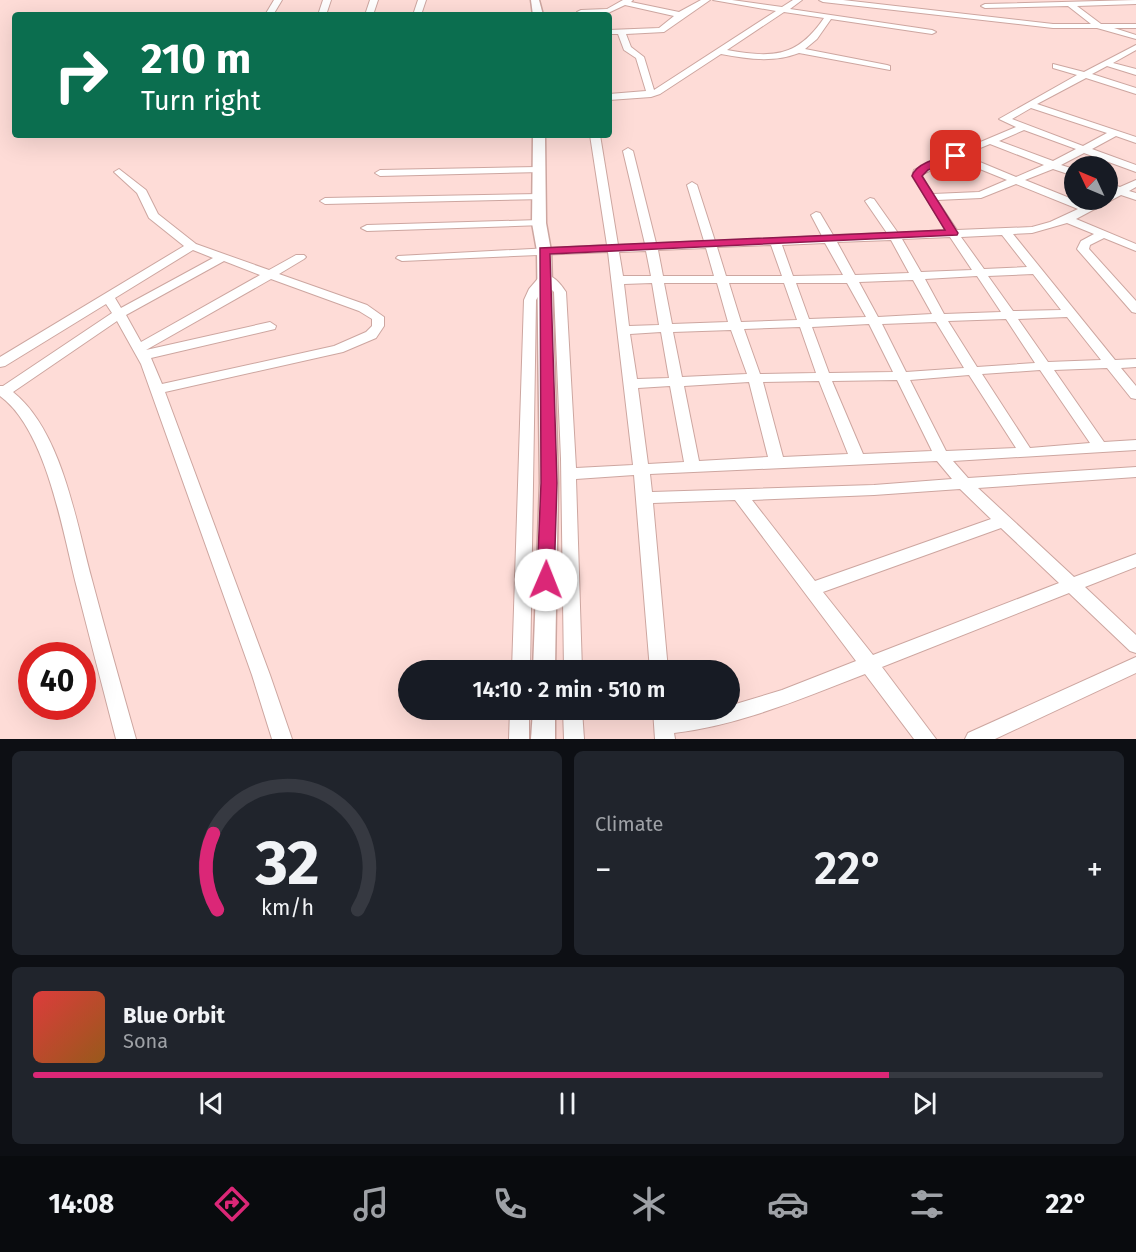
<!DOCTYPE html>
<html lang="en">
<head>
<meta charset="utf-8">
<style>
  :root { --surface:#171b24; --page:#20242c; --text:#f1f3f6; --muted:#9ea1a6; --line:#363941; --accent:#db2777 }
  body { margin:0; font-family:"Fira Sans",sans-serif; background:var(--page); color:var(--text); height:100vh; display:flex; flex-direction:column; font-size:22px; white-space:nowrap }
  * { box-sizing:border-box; margin:0 }
  p { font-size:20px; color:var(--muted) }
  .icon { flex:none; width:33px; height:33px; fill:none; stroke:currentColor; stroke-width:2; stroke-linecap:round; stroke-linejoin:round }
  .map { position:relative; height:739px; overflow:hidden }
  .sheet { display:flex; flex-direction:column; gap:12px; padding:12px; background:#0d0f14; flex:1 }
  .sheet>* { flex:none }
  .top-card { position:absolute; left:12px; top:12px; width:600px; height:126px; border-radius:6px; box-shadow:0 6px 24px #0002; background:#0b6e4f; color:#fff; overflow:hidden }
  .needle { width:39px; rotate:314deg }
  .tools { position:absolute; left:1064px; top:156px; display:grid; gap:12px }
  .tools a { display:grid; place-items:center; width:54px; height:54px; border-radius:50%; background:var(--surface); box-shadow:0 6px 24px #0002; font-size:30px }
  .speed { position:absolute; left:18px; top:642px; display:flex; gap:12px; font-size:30px; font-weight:700; text-align:center }
  .speed>* { display:grid; place-content:center; width:78px; height:78px; border-radius:50%; background:var(--surface); box-shadow:0 6px 24px #0002; line-height:1 }
  .speed .limit { border:9px solid #d22; background:#fff; color:#111 }
  .pin { position:absolute; display:grid; place-items:center; width:51px; height:51px; color:#fff; margin:-26px; border-radius:12px; box-shadow:0 3px 9px #0006 }
  .me { position:absolute; width:66px; margin:-33px; rotate:1deg; stroke-linejoin:round; filter:drop-shadow(0 0 4px #0008) }
  .turn { display:flex; align-items:center; gap:21px; height:126px; padding:0 30px; font-size:27px }
  .turn .icon { width:78px; height:78px; stroke-width:2.5 }
  .turn b { display:block; font-size:42px; line-height:51px }
  .big { font-size:45px; font-weight:600; line-height:1.1 }
  .sheet .widget { flex:1; display:flex; flex-direction:column; justify-content:center; gap:9px; min-width:0; padding:0 21px; border-radius:9px; background:var(--page) }
  .sheet .dial { align-items:center; gap:0 }
  .dial svg { height:156px; overflow:visible; fill:none; stroke:var(--line); stroke-width:7; stroke-linecap:round; text-anchor:middle }
  .dial text { fill:var(--text); stroke:none }
  .song { display:flex; align-items:center; gap:18px }
  .cover { width:72px; height:72px; border-radius:9px; background:linear-gradient(135deg,hsl(0 70% 55%),hsl(30 70% 35%)) }
  .played { height:6px; border-radius:3px; background:linear-gradient(90deg,var(--accent) 80%,var(--line) 80%) }
  .keys { display:flex; justify-content:space-around; direction:ltr }
  .heat { display:flex; justify-content:space-between; align-items:center; font-size:33px; direction:ltr }
  .sheet .tiles { flex:1; display:grid; gap:12px; grid-template-columns:1fr 1fr }
  .widget:last-child { grid-column:span 2 }
  .trip { position:absolute; left:398px; top:660px; width:342px; height:60px; border-radius:30px; background:var(--surface); box-shadow:0 6px 24px #0002; font-weight:600; line-height:60px; text-align:center }
  .tab-bar { display:flex; height:96px; justify-content:space-around; align-items:center; background:#090b0e; color:var(--muted) }
  .tab-bar .icon { width:42px; height:42px }
  .tab-bar .current { color:var(--accent) }
  .tab-bar b { font-size:27px; color:var(--text) }
  .map>svg:first-child { display:block }
  .lines { fill:none; stroke-linecap:round; stroke-linejoin:round }
  .minor-casing { stroke:#cda6a0; stroke-width:2 }
  .tertiary-casing { stroke:#cda6a0; stroke-width:3 }
  .minor { fill:#fff; fill-rule:evenodd }
  .tertiary { fill:#fff; fill-rule:evenodd }
  .route { fill:#db2777; stroke:#8e194d; stroke-width:1.5 }
</style>
</head>
<body>
<div class="map">
<svg width="1136" height="739" viewBox="0 0 1136 739">
  <rect width="100%" height="100%" fill="#fedcd7"/>
  <g class="lines">
    <defs>
      <g id="minor">
        <path d="M274,0H282L273,15H265Z"/>
        <path d="M323,0H331L326,15H318Z"/>
        <path d="M370,0H378L373,15H365Z"/>
        <path d="M418,0H426L421,15H413Z"/>
        <path d="M623,0H633L631,2L679,12L701,0H710L664,32L626,34L631,47L644,57L654,90L776,11L713,0H732L782,7L793,0H802L790,9L932,30L936,32L932,34L831,19L817,39L805,49L887,65L890,66V70L799,53C773,63 748,59 721,54L660,94L651,97L609,100V94L646,91L636,58L624,50L618,34H609V30L659,28L674,16L625,5L608,13L581,14L577,12L581,10L607,9ZM784,12L824,18C797,58 772,58 727,50Z"/>
        <path d="M819,0H843L1053,24H1091L1068,6L985,8L981,6L985,4L1136,0V4L1077,6L1101,24H1136V28H1114L1136,35V39L1097,28H1053L823,2Z"/>
        <path d="M1136,45V50L1113,63L1136,69V75L1107,66L1092,74L1136,88V94L1086,78L1037,104L1136,137V143L1116,136L1092,149L1136,165V172L1084,153L1061,165L1074,169V176L1053,169L1025,180L1087,205L1098,200H1107V194L1112,191L1107,190V183L1120,187L1136,180V187L1129,191L1136,193V200L1121,195L1076,219L1136,244V251L1104,238L1090,245L1089,249L1136,301V313L1132,312L1077,249L1081,241L1094,234L1067,223L1032,233L1013,234L1115,360L1136,359V367L1121,368L1136,386V399L1131,398L1107,368L1054,370L1104,442L1136,440V450L953,461L968,478L1136,467V477L978,488L1074,577L1136,554V567L1085,587L1136,635V653L1130,651L1069,593L882,667L936,739H914L865,674C803,698 741,725 674,733L675,739H655L653,710H671L672,717L715,710H729V706L782,690L856,661L735,500L653,503L668,670H650L634,475L576,479L582,670H564L561,459L554,292L546,284L536,300L530,670H512L524,300L529,289L541,275C552,273 560,283 566,292L576,468L633,465L608,252L402,261L396,258L398,256L607,245L590,135H600L618,245L645,244L623,151L628,148L633,151L656,243L704,241L687,185L692,182L697,185L715,241L822,236L811,215L816,212L820,213L833,235L887,233L865,201L870,198L874,199L898,233L946,230L912,176L914,170L1016,127L999,119L1077,75L1053,68V64L1084,72ZM1031,108L1107,133L1083,146L1012,119ZM1024,130L1076,149L1053,161L999,141ZM990,144L1044,165L1016,177L963,155ZM955,159L1007,180L979,192L933,194L922,176L923,174ZM1016,184L1078,209L1050,222L1032,227L957,230L937,200L981,198ZM1002,235L1027,267L984,269L961,237ZM950,237L972,270L921,272L902,239ZM891,240L909,273L855,275L837,242ZM825,243L843,275L793,276L782,245ZM771,245L782,276H726L717,247ZM706,248L714,276H663L658,250ZM646,251L651,276H623L619,252ZM1033,274L1061,310L1013,311L988,276ZM977,276L1001,312L944,314L925,279ZM913,280L932,314L878,317L859,282ZM652,283L659,325L629,326L624,284ZM664,283H717L728,322L672,324ZM729,283H784L797,320L741,322ZM796,283H847L866,317L809,319ZM1067,317L1101,360L1048,362L1018,319ZM1006,319L1035,363L977,367L948,321ZM936,322L964,368L906,372L882,324ZM869,324L893,372L829,373L812,327ZM800,327L816,373L760,374L744,329ZM731,330L747,374L682,377L673,332ZM661,332L669,378L637,379L630,334ZM1040,370L1090,443L1030,448L982,374ZM969,375L1016,448L946,451L910,380ZM897,380L932,451L863,454L832,381ZM819,381L848,454L783,457L763,382ZM749,382L768,457L699,461L684,386ZM670,386L684,462L648,464L638,388ZM937,461L952,479L874,485L652,492L650,474ZM960,489L991,519L815,581L752,500L874,495ZM1001,528L1059,583L873,655L823,592Z"/>
        <path d="M538,167L543,170L542,172L380,176L375,173L380,170Z"/>
        <path d="M119,169L146,190L158,214L196,244L269,270L296,255H304L306,257L304,259L279,274L367,305L384,317V326L376,338L343,352L165,392L270,675L292,739H272L252,675L141,364L117,321L13,392C62,431 76,522 92,580C106,633 121,686 136,739H116C103,689 90,639 77,588C63,534 47,430 0,396V386H3L112,313L106,304L5,366L0,367V357L184,246L149,218L137,193L114,172ZM193,250L213,258L121,308L115,298ZM224,261L260,275L141,342L126,315ZM271,279L359,311L372,319V326L366,332L334,346L162,384L151,358L275,329L276,326L270,322L146,350Z"/>
        <path d="M540,194L545,197L544,199L325,204L320,201L325,198Z"/>
        <path d="M539,220L543,221V225L367,231L361,228L367,225Z"/>
        <path d="M1136,657V673L995,739H965L968,733Z"/>
        <path d="M510,710H529V739H509Z"/>
        <path d="M563,710H582L584,739H564Z"/>
      </g>
      <g id="tertiary">
        <path d="M531,0H539L543,15H533Z"/>
        <path d="M533,135H545L546,223L551,251L558,483L555,670H533L540,483L537,251L532,223Z"/>
        <path d="M533,710H555V739H531Z"/>
      </g>
    </defs>
    <use href="#minor" class="minor-casing"/>
    <use href="#tertiary" class="tertiary-casing"/>
    <use href="#minor" class="minor"/>
    <use href="#tertiary" class="tertiary"/>
  </g>
  <path class="route" d="M956,153L961,156L960,158L928,170L922,176L958,233L957,235L550,254L557,483L554,580L552,584L546,586L539,584L537,580L541,483L540,248L945,230L912,176C916,162 943,157 956,153Z"/>
</svg>
<div class="tools">
<a><svg class="needle" viewBox="-14 -14 28 28"><path d="M0-13l5 13h-10z" fill="#e53935"/><path d="M0 13l5-13h-10z" fill="#9ea1a6"/></svg></a>
</div>
<div class="speed"><div class="limit">40</div></div>
<div class="pin" style="left:956px;top:156px;background:#d93025"><svg class="icon" aria-label="arrive" viewBox="0 0 24 24"><path d="M6 21V4h12l-3 4 3 4H6"/></svg></div>
<svg class="me" style="left:546px;top:580px" viewBox="-20 -20 40 40"><circle r="19" fill="#fff"/><path d="M0-13L10 11 0 6-10 11z" fill="#db2777"/></svg>
<div class="trip">14:10 · 2 min · 510 m</div>
<div class="top-card">
<div class="turn"><svg class="icon" aria-label="right" viewBox="0 0 24 24"><path d="M7 20v-9h11M14 6l5 5-5 5"/></svg><div><b>210 m</b>Turn right</div></div>
</div>
</div>
<section class="sheet">
<div class="tiles">
<div class="widget dial"><svg viewBox="0 0 100 80">
<path d="M14 69A42 42 0 1 1 86 69"/>
<path d="M14 69A42 42 0 0 1 12 30" stroke="#db2777"/>
<text x="50" y="56" font-size="32" font-weight="700">32</text>
<text x="50" y="72" font-size="11">km/h</text>
</svg></div>
<div class="widget"><p>Climate</p>
<div class="heat"><a>−</a><b class="big">22°</b><a>+</a></div>
</div>
<div class="widget">
<div class="song"><i class="cover"></i><div><b>Blue Orbit</b><p>Sona</p></div></div>
<div class="played"></div>
<div class="keys"><svg class="icon" aria-label="previous" viewBox="0 0 24 24"><path d="M18 5L8 12l10 7zM5 5v14"/></svg><svg class="icon" aria-label="pause" viewBox="0 0 24 24"><path d="M8 5v14M16 5v14"/></svg><svg class="icon" aria-label="next" viewBox="0 0 24 24"><path d="M6 5l10 7-10 7zM19 5v14"/></svg></div>
</div>
</div>
</section>
<nav class="tab-bar">
<b>14:08</b>
<svg class="icon current" aria-label="directions" viewBox="0 0 24 24"><path d="M12 3l9 9-9 9-9-9zM9 14v-3h6M13 9l2 2-2 2"/></svg>
<svg class="icon" aria-label="music" viewBox="0 0 24 24"><path d="M9 18V5l10-2v13"/><circle cx="6" cy="18" r="3"/><circle cx="16" cy="16" r="3"/></svg>
<svg class="icon" aria-label="phone" viewBox="0 0 24 24"><path d="M5 4h4l2 5-3 2q2 4 5 5l2-3 5 2v4C11 20 4 13 5 4z"/></svg>
<svg class="icon" aria-label="climate" viewBox="0 0 24 24"><path d="M12 3v18M4 7l16 10M4 17L20 7"/></svg>
<svg class="icon" aria-label="car" viewBox="0 0 24 24"><path d="M5 17H2v-5l4-1 3-4h7l3 4 3 1v5h-3M9 17h6M6 11h13"/><circle cx="7" cy="17" r="2"/><circle cx="17" cy="17" r="2"/></svg>
<svg class="icon" aria-label="filters" viewBox="0 0 24 24"><path d="M4 7h16M4 17h16"/><circle cx="9" cy="7" r="2"/><circle cx="15" cy="17" r="2"/></svg>
<b>22°</b>
</nav>
</body>
</html>
